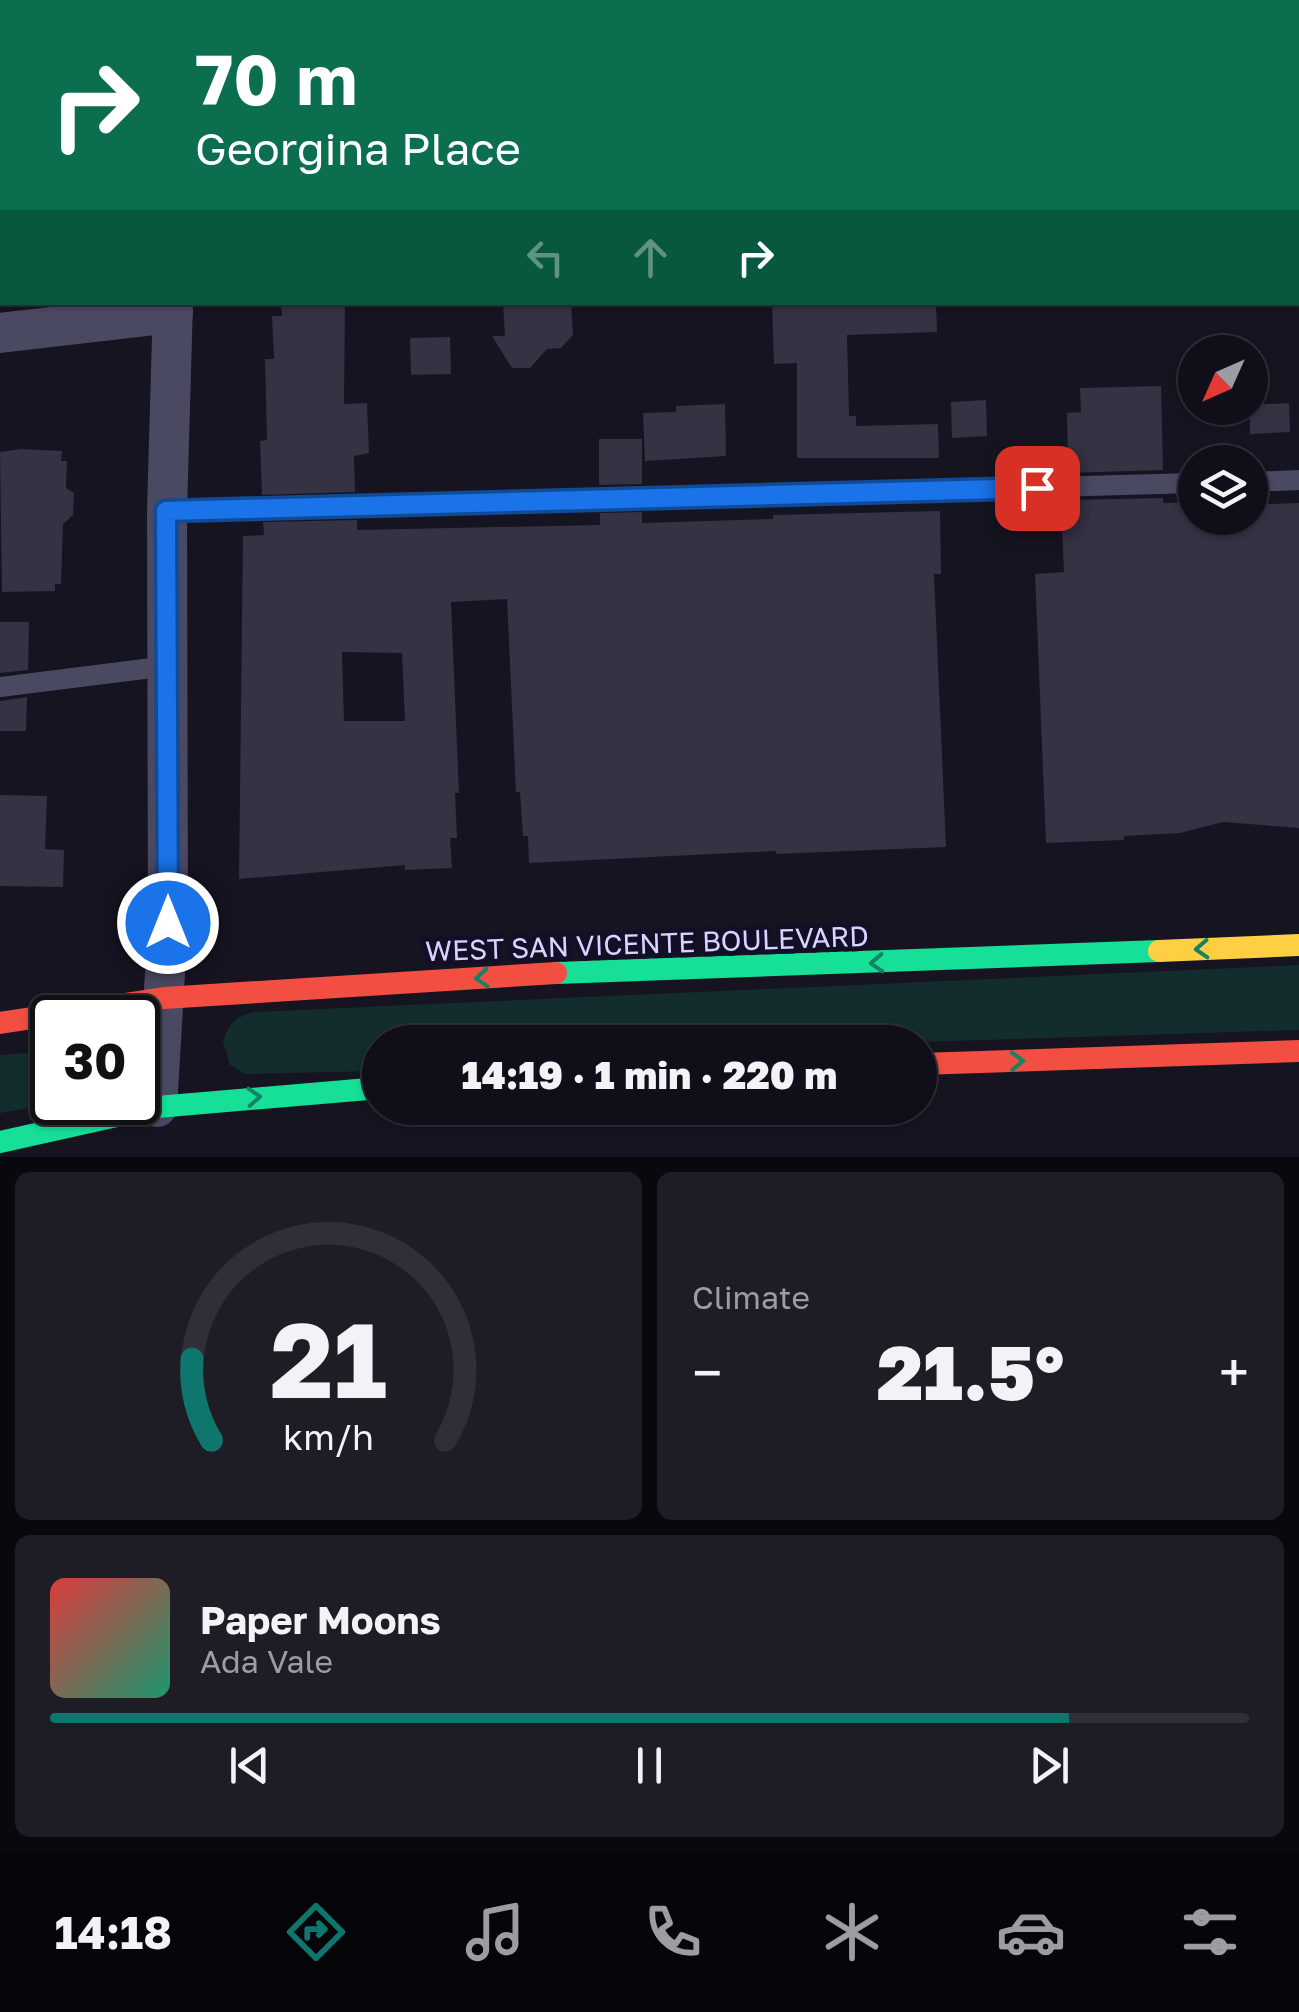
<!DOCTYPE html>
<html lang="en">
<head>
<meta charset="utf-8">
<style>
  :root { --surface:#100f19; --page:#1e1d26; --text:#f1f3f6; --muted:#9c9ca2; --line:#302f38; --accent:#0f766e }
  body { margin:0; font-family:"Golos Text",sans-serif; background:var(--page); color:var(--text); height:100vh; display:flex; flex-direction:column; font-size:38px; white-space:nowrap }
  * { box-sizing:border-box; margin:0 }
  p { font-size:32px; color:var(--muted) }
  .icon { flex:none; width:55px; height:55px; fill:none; stroke:currentColor; stroke-width:2; stroke-linecap:round; stroke-linejoin:round }
  .map { position:relative; height:1157px; overflow:hidden }
  .side { display:flex; flex-direction:column; gap:15px; padding:15px; background:#09080e; flex:1 }
  .side>* { flex:none }
  .top-card { position:absolute; left:0px; top:0px; width:1300px; height:305px; box-shadow:0 2px 8px #0004,0 0 0 2px var(--line); background:#0b6e4f; color:#fff; overflow:hidden }
  .needle { width:65px; rotate:225deg }
  .fabs { position:absolute; left:1178px; top:335px; display:grid; gap:20px }
  .fabs a { display:grid; place-items:center; width:90px; height:90px; border-radius:50%; background:var(--surface); box-shadow:0 2px 8px #0004,0 0 0 2px var(--line); font-size:50px }
  .speed { position:absolute; left:30px; top:995px; display:flex; gap:20px; font-size:50px; font-weight:700; text-align:center }
  .speed>* { display:grid; place-content:center; width:130px; height:130px; border-radius:50%; background:var(--surface); box-shadow:0 2px 8px #0004,0 0 0 2px var(--line); line-height:1 }
  .speed .limit { border:5px solid #111; border-radius:15px; background:#fff; color:#111 }
  .pin { position:absolute; display:grid; place-items:center; width:85px; height:85px; color:#fff; margin:-42px; border-radius:20px; box-shadow:0 5px 15px #0006 }
  .me { position:absolute; width:110px; margin:-55px; rotate:0deg; stroke-linejoin:round; filter:drop-shadow(0 0 8px #0008) }
  .turn { display:flex; align-items:center; gap:35px; height:210px; padding:0 30px; font-size:45px }
  .turn .icon { width:130px; height:130px; stroke-width:2.5 }
  .turn b { display:block; font-size:70px; line-height:85px }
  .lanes { display:flex; align-items:center; height:95px; padding:0 30px; background:#0003; justify-content:center; gap:50px; direction:ltr }
  .lanes .off { opacity:.35 }
  .big { font-size:75px; font-weight:800; line-height:1.1 }
  .side .widget { flex:1; display:flex; flex-direction:column; justify-content:center; gap:15px; min-width:0; padding:0 35px; border-radius:15px; background:var(--page) }
  .side .dial { align-items:center; gap:0 }
  .dial svg { height:260px; overflow:visible; fill:none; stroke:var(--line); stroke-width:7; stroke-linecap:round; text-anchor:middle }
  .dial text { fill:var(--text); stroke:none }
  .song { display:flex; align-items:center; gap:30px }
  .cover { width:120px; height:120px; border-radius:15px; background:linear-gradient(135deg,hsl(0 70% 55%),hsl(160 70% 35%)) }
  .played { height:10px; border-radius:5px; background:linear-gradient(90deg,var(--accent) 85%,var(--line) 85%) }
  .keys { display:flex; justify-content:space-around; direction:ltr }
  .heat { display:flex; justify-content:space-between; align-items:center; font-size:55px; direction:ltr }
  .side .tiles { flex:1; display:grid; gap:15px; grid-template-columns:1fr 1fr }
  .widget:last-child { grid-column:span 2 }
  .trip { position:absolute; left:362px; top:1025px; width:575px; height:100px; border-radius:50px; background:var(--surface); box-shadow:0 2px 8px #0004,0 0 0 2px var(--line); font-weight:800; line-height:100px; text-align:center }
  .tabs { display:flex; height:160px; justify-content:space-around; align-items:center; background:#06060a; color:var(--muted) }
  .tabs .icon { width:70px; height:70px }
  .tabs .active { color:var(--accent) }
  .tabs b { font-size:45px; color:var(--text) }
  .map>svg:first-child { display:block }
  .green { fill:#132c2d }
  .building { fill:#343243; fill-rule:evenodd }
  .lines { fill:none; stroke-linecap:round; stroke-linejoin:round }
  .lane { stroke:#4a4962; stroke-width:20 }
  .street { stroke:#4a4962; stroke-width:40 }
  .fast { stroke:#16e098; stroke-width:22 }
  .slow { stroke:#ffcf43; stroke-width:22 }
  .jam { stroke:#f24e42; stroke-width:22 }
  .oneway { stroke:#158265 }
  .route-casing { stroke:#114b97; stroke-width:25 }
  .route { stroke:#1a73e8; stroke-width:18 }
  .labels { text-anchor:middle; dominant-baseline:central; stroke-width:10; stroke-linejoin:round; paint-order:stroke }
  .street-label { font-size:28px; fill:#d9d4ff; stroke:#130f26 }
</style>
</head>
<body>
<div class="map">
<svg width="1299" height="1157" viewBox="0 0 1299 1157">
  <rect width="100%" height="100%" fill="#161421"/>
  <g class="green">
    <path d="M1299,965V1030L920,1042H380V1071L245,1074L230,1065L223,1042C228,1024 237,1016 254,1012Z"/>
    <path d="M52,1051V1102L59,1103L0,1113V1055Z"/>
  </g>
  <g class="building">
    <path d="M281,302H345L344,404L367,403L369,453L354,456L355,492L262,495L260,441L267,440L265,359H274L272,316H282Z"/>
    <path d="M503,302H571L573,335L561,348L547,349L530,368H512L492,336H505Z"/>
    <path d="M772,302H936L937,332L847,335L849,416H856V426L938,424L939,458H797V363L774,364Z"/>
    <path d="M450,337L451,374L411,375L410,338Z"/>
    <path d="M1161,386L1163,470L1068,473L1067,413L1081,412L1080,388Z"/>
    <path d="M986,400L987,436L952,438L951,402Z"/>
    <path d="M1289,403L1290,432L1250,434V405Z"/>
    <path d="M725,404L726,456L645,461L643,413L676,412V406Z"/>
    <path d="M599,439H642V484L599,485Z"/>
    <path d="M21,449L62,451L61,461H67L66,488L74,493L73,515L63,524L61,584H55V591L2,592L0,452Z"/>
    <path d="M1163,498V503L1195,502V518H1250V499H1265L1266,504L1299,503V828L1223,822L1180,833L1124,836V840L1046,843L1035,574L1064,572L1061,504L1068,503V500Z"/>
    <path d="M940,511L941,574H934L946,847L776,854V851L529,863L528,836H523L520,792H516L507,599L451,602L459,793H455L457,838H450L452,868L405,870V865L239,879L243,536L264,535L263,522L357,520V530L600,525V513L642,512V523L773,519V515ZM342,652L402,653L405,721H344Z"/>
    <path d="M0,622H29L28,670L0,673Z"/>
    <path d="M27,697L26,731H0V701Z"/>
    <path d="M0,795L47,796L45,849L64,850L63,887L0,886Z"/>
  </g>
  <g class="lines">
    <g class="lane">
      <path d="M1250,482L1299,480"/>
      <path d="M167,511L1195,483"/>
      <path d="M0,687L168,666"/>
    </g>
    <g class="street">
      <path d="M175,2V0"/>
      <path d="M727,2L858,0"/>
      <path d="M0,333L173,313"/>
      <path d="M157,1107L168,923L167,511L173,302"/>
    </g>
    <g class="fast">
      <path d="M556,973L1159,951"/>
      <path d="M0,1142L157,1107L380,1088"/>
    </g>
    <path class="slow" d="M1159,951L1299,945"/>
    <g class="jam">
      <path d="M0,1023L164,998L556,973"/>
      <path d="M920,1064L1299,1051"/>
    </g>
  </g>
  <defs><path id="oneway-chevron" d="M-2-3.5L2.5 0L-2 3.5" fill="none" stroke-width="1.6" stroke-linecap="round" stroke-linejoin="round" transform="scale(2.5)"/></defs>
  <g class="oneway">
    <use href="#oneway-chevron" transform="translate(1202 949) rotate(177)"/>
    <use href="#oneway-chevron" transform="translate(877 963) rotate(177)"/>
    <use href="#oneway-chevron" transform="translate(482 978) rotate(176)"/>
    <use href="#oneway-chevron" transform="translate(1017 1061) rotate(-2)"/>
    <use href="#oneway-chevron" transform="translate(254 1097) rotate(-4)"/>
  </g>
  <g class="lines">
    <defs>
      <path id="route" d="M168,923L166,511L1037,488"/>
    </defs>
    <use href="#route" class="route-casing"/>
    <use href="#route" class="route"/>
  </g>
  <g class="labels">
    <g class="street-label">
      <text transform="translate(647 943) rotate(-2)">WEST SAN VICENTE BOULEVARD</text>
    </g>
  </g>
</svg>
<div class="fabs">
<a><svg class="needle" viewBox="-14 -14 28 28"><path d="M0-13l5 13h-10z" fill="#e53935"/><path d="M0 13l5-13h-10z" fill="#9c9ca2"/></svg></a>
<a><svg class="icon" aria-label="layers" viewBox="0 0 24 24"><path d="M12 4l9 5-9 5-9-5zM3 14l9 5 9-5"/></svg></a>
</div>
<div class="speed"><div class="limit">30</div></div>
<div class="pin" style="left:1037px;top:488px;background:#d93025"><svg class="icon" aria-label="arrive" viewBox="0 0 24 24"><path d="M6 21V4h12l-3 4 3 4H6"/></svg></div>
<svg class="me" style="left:168px;top:923px" viewBox="-20 -20 40 40"><circle r="17" fill="#1a73e8" stroke="#fff" stroke-width="3"/><path d="M0-11L8 9 0 5-8 9z" fill="#fff"/></svg>
<div class="trip">14:19 · 1 min · 220 m</div>
<div class="top-card">
<div class="turn"><svg class="icon" aria-label="right" viewBox="0 0 24 24"><path d="M7 20v-9h11M14 6l5 5-5 5"/></svg><div><b>70 m</b>Georgina Place</div></div>
<div class="lanes"><svg class="icon off" aria-label="left" viewBox="0 0 24 24"><path d="M17 20v-9H6M10 6l-5 5 5 5"/></svg><svg class="icon off" aria-label="ahead" viewBox="0 0 24 24"><path d="M12 20V5M6 11l6-6 6 6"/></svg><svg class="icon" aria-label="right" viewBox="0 0 24 24"><path d="M7 20v-9h11M14 6l5 5-5 5"/></svg></div>
</div>
</div>
<section class="side">
<div class="tiles">
<div class="widget dial"><svg viewBox="0 0 100 80">
<path d="M14 69A42 42 0 1 1 86 69"/>
<path d="M14 69A42 42 0 0 1 8 44" stroke="#0f766e"/>
<text x="50" y="56" font-size="32" font-weight="700">21</text>
<text x="50" y="72" font-size="11">km/h</text>
</svg></div>
<div class="widget"><p>Climate</p>
<div class="heat"><a>−</a><b class="big">21.5°</b><a>+</a></div>
</div>
<div class="widget">
<div class="song"><i class="cover"></i><div><b>Paper Moons</b><p>Ada Vale</p></div></div>
<div class="played"></div>
<div class="keys"><svg class="icon" aria-label="previous" viewBox="0 0 24 24"><path d="M18 5L8 12l10 7zM5 5v14"/></svg><svg class="icon" aria-label="pause" viewBox="0 0 24 24"><path d="M8 5v14M16 5v14"/></svg><svg class="icon" aria-label="next" viewBox="0 0 24 24"><path d="M6 5l10 7-10 7zM19 5v14"/></svg></div>
</div>
</div>
</section>
<nav class="tabs">
<b>14:18</b>
<svg class="icon active" aria-label="directions" viewBox="0 0 24 24"><path d="M12 3l9 9-9 9-9-9zM9 14v-3h6M13 9l2 2-2 2"/></svg>
<svg class="icon" aria-label="music" viewBox="0 0 24 24"><path d="M9 18V5l10-2v13"/><circle cx="6" cy="18" r="3"/><circle cx="16" cy="16" r="3"/></svg>
<svg class="icon" aria-label="phone" viewBox="0 0 24 24"><path d="M5 4h4l2 5-3 2q2 4 5 5l2-3 5 2v4C11 20 4 13 5 4z"/></svg>
<svg class="icon" aria-label="climate" viewBox="0 0 24 24"><path d="M12 3v18M4 7l16 10M4 17L20 7"/></svg>
<svg class="icon" aria-label="car" viewBox="0 0 24 24"><path d="M5 17H2v-5l4-1 3-4h7l3 4 3 1v5h-3M9 17h6M6 11h13"/><circle cx="7" cy="17" r="2"/><circle cx="17" cy="17" r="2"/></svg>
<svg class="icon" aria-label="filters" viewBox="0 0 24 24"><path d="M4 7h16M4 17h16"/><circle cx="9" cy="7" r="2"/><circle cx="15" cy="17" r="2"/></svg>
</nav>
</body>
</html>
